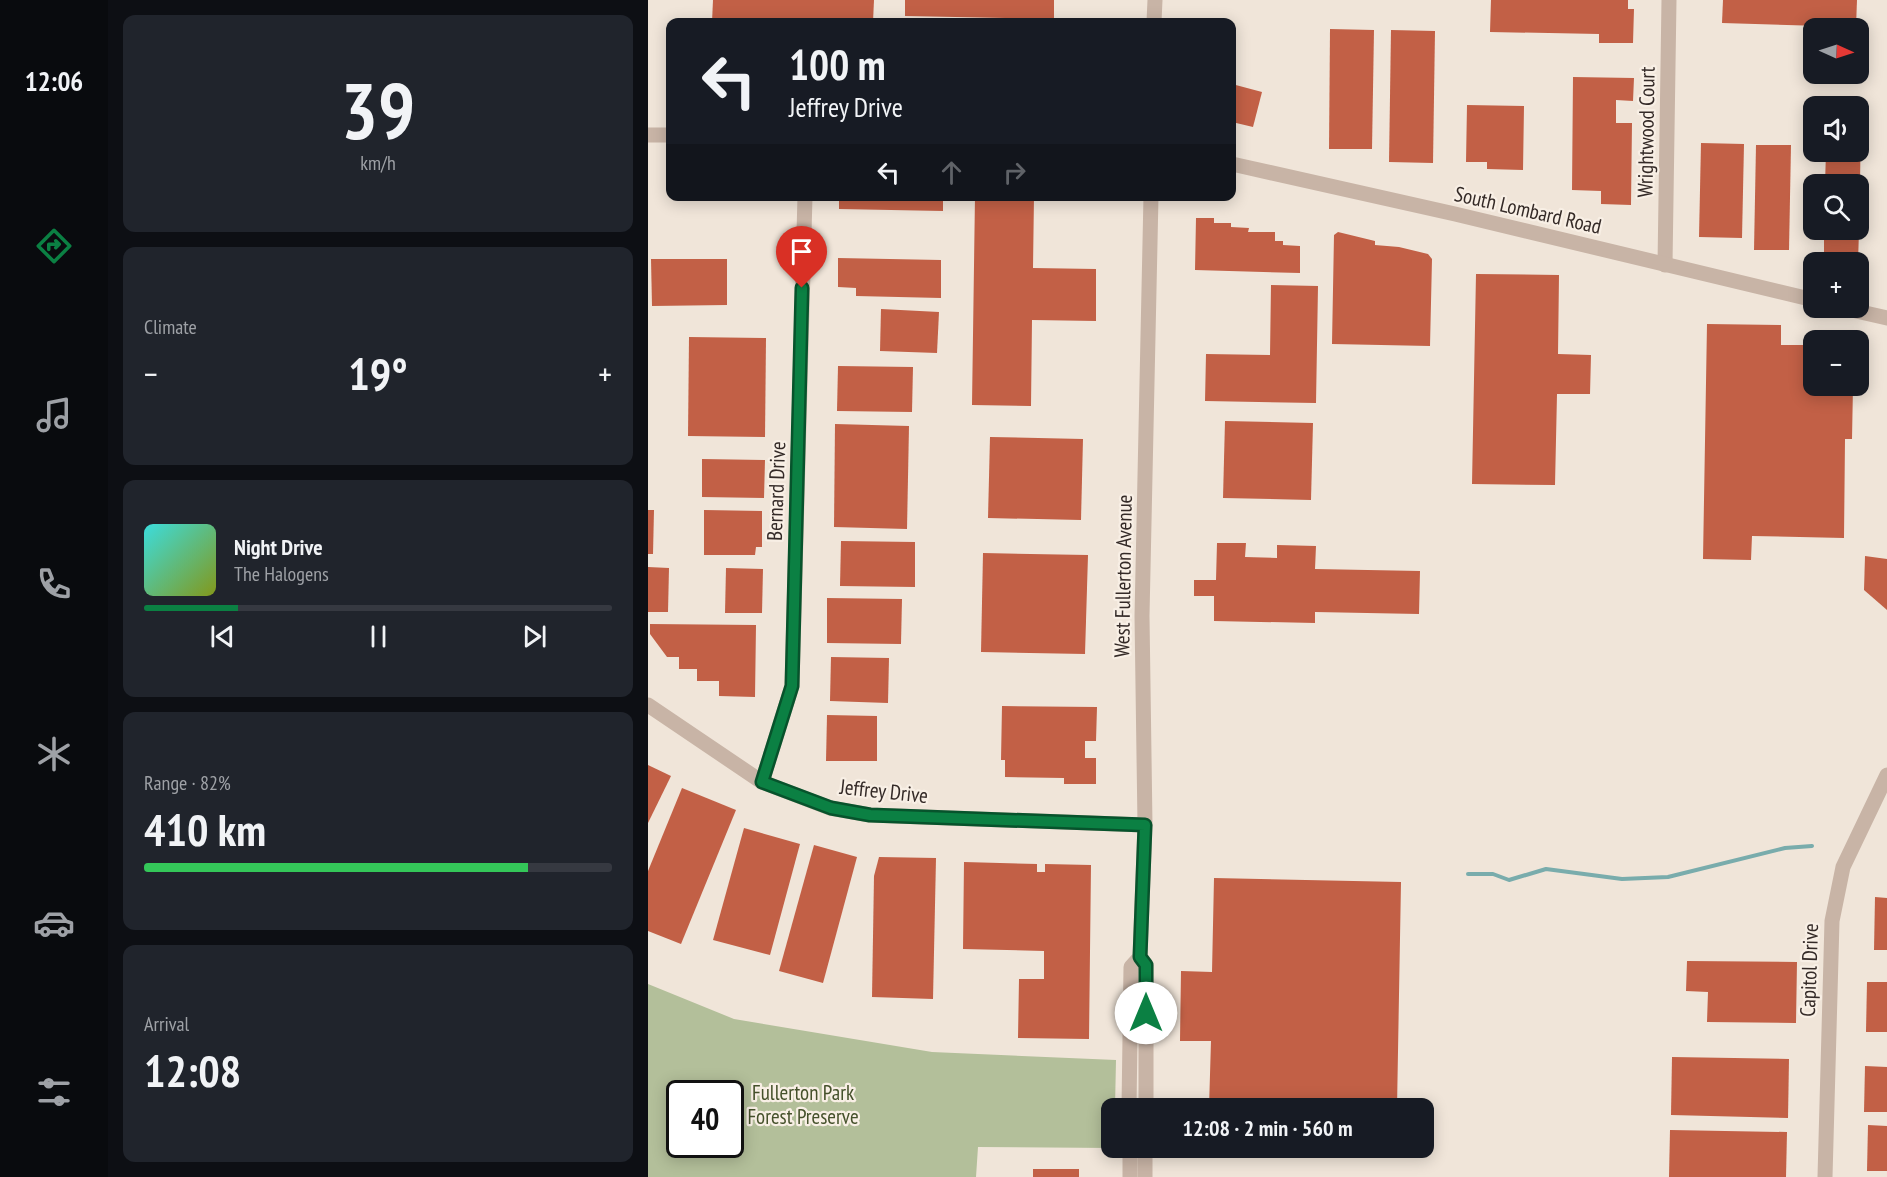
<!DOCTYPE html>
<html lang="en">
<head>
<meta charset="utf-8">
<style>
  :root { --surface:#171b24; --page:#20242c; --text:#f1f3f6; --muted:#9ea1a6; --line:#363941; --accent:#0b8043 }
  body { margin:0; font-family:"PT Sans Narrow",sans-serif; background:var(--page); color:var(--text); height:100vh; display:flex; flex-direction:column; font-size:22px; white-space:nowrap }
  * { box-sizing:border-box; margin:0 }
  p { font-size:20px; color:var(--muted) }
  .icon { flex:none; width:33px; height:33px; fill:none; stroke:currentColor; stroke-width:2; stroke-linecap:round; stroke-linejoin:round }
  .map { position:relative; flex:1; overflow:hidden }
  .drawer { display:flex; flex-direction:column; gap:15px; padding:15px; background:#0d0f14; width:540px }
  .drawer>* { flex:none }
  .guide { position:absolute; left:18px; top:18px; width:570px; height:183px; border-radius:12px; box-shadow:0 3px 15px #0003; background:#171b24; color:var(--text); overflow:hidden }
  .needle { width:39px; rotate:93deg }
  .tools { position:absolute; left:1155px; top:18px; display:grid; gap:12px }
  .tools a { display:grid; place-items:center; width:66px; height:66px; border-radius:12px; background:var(--surface); box-shadow:0 3px 15px #0003; font-size:30px }
  .speed { position:absolute; left:18px; top:1080px; display:flex; gap:12px; font-size:30px; font-weight:700; text-align:center }
  .speed>* { display:grid; place-content:center; width:78px; height:78px; border-radius:50%; background:var(--surface); box-shadow:0 3px 15px #0003; line-height:1 }
  .speed .limit { border:3px solid #111; border-radius:9px; background:#fff; color:#111 }
  .pin { position:absolute; display:grid; place-items:center; width:51px; height:51px; color:#fff; margin:-62px -26px; border-radius:50% 50% 50% 0; rotate:-45deg; box-shadow:0 0 6px #0007 }
  .pin .icon { rotate:45deg }
  .me { position:absolute; width:66px; margin:-33px; rotate:0deg; stroke-linejoin:round; filter:drop-shadow(0 0 4px #0008) }
  .turn { display:flex; align-items:center; gap:21px; height:126px; padding:0 24px; font-size:27px }
  .turn .icon { width:78px; height:78px; stroke-width:2.5 }
  .turn b { display:block; font-size:42px; line-height:51px }
  .lanes { display:flex; align-items:center; height:57px; padding:0 24px; background:#0003; justify-content:center; gap:30px; direction:ltr }
  .lanes .off { opacity:.35 }
  .big { font-size:45px; font-weight:600; line-height:1.1 }
  .drawer .tile { flex:1; display:flex; flex-direction:column; justify-content:center; gap:9px; min-width:0; padding:0 21px; border-radius:12px; background:var(--page) }
  .drawer .dial { align-items:center; gap:0 }
  .dial b { font-size:78px; line-height:1 }
  .song { display:flex; align-items:center; gap:18px }
  .cover { width:72px; height:72px; border-radius:9px; background:linear-gradient(135deg,hsl(180 70% 55%),hsl(70 70% 35%)) }
  .played { height:6px; border-radius:3px; background:linear-gradient(90deg,var(--accent) 20%,var(--line) 20%) }
  .keys { display:flex; justify-content:space-around; direction:ltr }
  .heat { display:flex; justify-content:space-between; align-items:center; font-size:33px; direction:ltr }
  .charge { height:9px; border-radius:4px; background:linear-gradient(90deg,#34c759 82%,var(--line) 0) }
  .trip { position:absolute; left:453px; top:1098px; width:333px; height:60px; border-radius:12px; background:var(--surface); box-shadow:0 3px 15px #0003; font-weight:600; line-height:60px; text-align:center }
  main { display:flex; flex:1; min-height:0 }
  .menu { display:flex; flex-direction:column; width:108px; justify-content:space-around; align-items:center; background:#090b0e; color:var(--muted) }
  .menu .icon { width:42px; height:42px }
  .menu .on { color:var(--accent) }
  .menu b { font-size:27px; color:var(--text) }
  .map>svg:first-child { display:block }
  .green { fill:#b3bf9a; fill-rule:evenodd }
  .lines { fill:none; stroke-linecap:round; stroke-linejoin:round }
  .stream { stroke:#79acac; stroke-width:4 }
  .building { fill:#c26046 }
  .minor { stroke:#c8b4a6; stroke-width:15 }
  .tertiary { stroke:#c8b4a6; stroke-width:15 }
  .route-casing { stroke:#07532c; stroke-width:15 }
  .route { stroke:#0b8043; stroke-width:10 }
  .labels { text-anchor:middle; dominant-baseline:central; stroke-width:4.5; stroke-linejoin:round; paint-order:stroke }
  .street-label { font-size:21px; fill:#342a27; stroke:#f8efe5 }
  .park-label { font-size:21px; fill:#45512b; stroke:#f8efe5 }
</style>
</head>
<body>
<main>
<nav class="menu">
<b>12:06</b>
<svg class="icon on" aria-label="directions" viewBox="0 0 24 24"><path d="M12 3l9 9-9 9-9-9zM9 14v-3h6M13 9l2 2-2 2"/></svg>
<svg class="icon" aria-label="music" viewBox="0 0 24 24"><path d="M9 18V5l10-2v13"/><circle cx="6" cy="18" r="3"/><circle cx="16" cy="16" r="3"/></svg>
<svg class="icon" aria-label="phone" viewBox="0 0 24 24"><path d="M5 4h4l2 5-3 2q2 4 5 5l2-3 5 2v4C11 20 4 13 5 4z"/></svg>
<svg class="icon" aria-label="climate" viewBox="0 0 24 24"><path d="M12 3v18M4 7l16 10M4 17L20 7"/></svg>
<svg class="icon" aria-label="car" viewBox="0 0 24 24"><path d="M5 17H2v-5l4-1 3-4h7l3 4 3 1v5h-3M9 17h6M6 11h13"/><circle cx="7" cy="17" r="2"/><circle cx="17" cy="17" r="2"/></svg>
<svg class="icon" aria-label="filters" viewBox="0 0 24 24"><path d="M4 7h16M4 17h16"/><circle cx="9" cy="7" r="2"/><circle cx="15" cy="17" r="2"/></svg>
</nav>
<section class="drawer">
<div class="tile dial"><b>39</b><p>km/h</p></div>
<div class="tile"><p>Climate</p>
<div class="heat"><a>−</a><b class="big">19°</b><a>+</a></div>
</div>
<div class="tile">
<div class="song"><i class="cover"></i><div><b>Night Drive</b><p>The Halogens</p></div></div>
<div class="played"></div>
<div class="keys"><svg class="icon" aria-label="previous" viewBox="0 0 24 24"><path d="M18 5L8 12l10 7zM5 5v14"/></svg><svg class="icon" aria-label="pause" viewBox="0 0 24 24"><path d="M8 5v14M16 5v14"/></svg><svg class="icon" aria-label="next" viewBox="0 0 24 24"><path d="M6 5l10 7-10 7zM19 5v14"/></svg></div>
</div>
<div class="tile"><p>Range · 82%</p><b class="big">410 km</b><div class="charge"></div></div>
<div class="tile"><p>Arrival</p><b class="big">12:08</b></div>
</section>
<div class="map">
<svg width="1239" height="1177" viewBox="0 0 1239 1177">
  <rect width="100%" height="100%" fill="#f0e5d9"/>
  <path class="green" d="M0,984L86,1019L284,1052L468,1060L467,1108H464V1148H466L330,1147L328,1177H0ZM32,1094H82V1144H32Z"/>
  <g class="lines">
    <path class="stream" d="M820,874H845L861,880L898,869L974,879L1020,877L1137,848L1164,846"/>
  </g>
  <g class="building">
    <path d="M65,0H226L225,22H64Z"/>
    <path d="M257,0H406V19L257,16Z"/>
    <path d="M843,0H980V9H986L985,43H951V34L842,32Z"/>
    <path d="M1075,0H1209L1208,27L1074,23Z"/>
    <path d="M682,29L726,30L724,149H681Z"/>
    <path d="M743,30L787,31L785,163L741,162Z"/>
    <path d="M925,77L986,78L985,101L968,100V123H984L983,205L953,204V191L924,190Z"/>
    <path d="M584,84L614,92L605,127L584,122Z"/>
    <path d="M819,105L876,106L875,170L839,169V162H818Z"/>
    <path d="M1210,114L1213,115L1212,184H1177L1178,152H1210Z"/>
    <path d="M1053,143L1096,144L1094,238L1051,237Z"/>
    <path d="M1108,145H1143L1141,250H1106Z"/>
    <path d="M191,196H295V211L191,209Z"/>
    <path d="M327,196H386L385,268L448,269V321L384,320L383,406L324,405Z"/>
    <path d="M548,218H566V223H583V227L601,228L600,232H627V241H635V245L652,246V273L547,270Z"/>
    <path d="M1176,230H1211L1210,262H1176Z"/>
    <path d="M690,232L727,241V245L751,247L780,254L784,259L782,346L684,344L686,235Z"/>
    <path d="M190,258L293,260V298L208,296V288L190,287Z"/>
    <path d="M3,259H79V305L4,306Z"/>
    <path d="M828,274L911,275L910,354L943,355L942,394H909L907,485L824,484Z"/>
    <path d="M623,285L670,286L668,403L557,401L558,354L622,355Z"/>
    <path d="M233,309L291,312L289,353L232,351Z"/>
    <path d="M1059,324L1133,325V345H1166V386H1205L1204,439H1197L1196,538L1104,536L1103,560L1055,559Z"/>
    <path d="M41,337L118,338L117,437L40,436Z"/>
    <path d="M190,366L265,367L264,412L189,411Z"/>
    <path d="M577,421L665,423L663,500L575,498Z"/>
    <path d="M187,424L261,426L259,529L186,527Z"/>
    <path d="M342,437L435,439L433,520L340,518Z"/>
    <path d="M54,459L117,460L116,498L54,497Z"/>
    <path d="M0,510H6L5,554H0Z"/>
    <path d="M56,510L114,511V547H108L107,555H56Z"/>
    <path d="M193,541L267,542V587L192,586Z"/>
    <path d="M569,543H598L597,557L629,558V545L668,546L667,569L772,571L771,614L667,612V623L566,621V596H546V580H568Z"/>
    <path d="M335,553L440,555L437,654L333,652Z"/>
    <path d="M1217,556L1239,559V610L1216,590Z"/>
    <path d="M0,567L21,568L20,612H0Z"/>
    <path d="M78,568L115,569L114,613H77Z"/>
    <path d="M179,598L254,599L253,644L179,643Z"/>
    <path d="M2,624L108,625L107,697L71,696V681H49V669H31V657H19L2,634Z"/>
    <path d="M183,657L241,658L240,703L182,701Z"/>
    <path d="M354,706L449,707L448,741H437V758H448V784H416V778L357,777V760H353Z"/>
    <path d="M179,715L229,716V761H178Z"/>
    <path d="M0,765L23,776L0,823Z"/>
    <path d="M34,788L88,810L33,944L0,931V871Z"/>
    <path d="M96,828L152,844L122,955L65,940Z"/>
    <path d="M166,845L209,857L175,983L131,971Z"/>
    <path d="M231,857L288,858L285,999L224,997L226,876Z"/>
    <path d="M316,862L389,864V872H397V864L443,865L441,1039L370,1038L371,979H396V951L315,949Z"/>
    <path d="M566,878L753,882L749,1108H561L563,1041H532L533,971L564,972Z"/>
    <path d="M1227,897L1239,898V950H1226Z"/>
    <path d="M1039,961L1149,962L1148,1023L1059,1022L1060,992L1038,991Z"/>
    <path d="M1219,982H1239V1032H1218Z"/>
    <path d="M1024,1057L1141,1059L1140,1118L1023,1115Z"/>
    <path d="M1217,1066L1239,1067V1112H1216Z"/>
    <path d="M1220,1125L1239,1126V1171H1219Z"/>
    <path d="M1022,1130L1139,1132L1138,1177H1021Z"/>
    <rect x="385" y="1169" width="46" height="8"/>
  </g>
  <g class="lines">
    <g class="minor">
      <path d="M0,135H22"/>
      <path d="M1017,265L1021,0"/>
      <path d="M0,705L114,782L182,808L222,815L497,825"/>
      <path d="M114,782L144,686L157,196"/>
      <path d="M1177,1177L1184,921L1195,867L1239,775"/>
    </g>
    <g class="tertiary">
      <path d="M506,22L507,0"/>
      <path d="M584,164L807,214L1166,300"/>
      <path d="M1195,308L1239,318"/>
      <path d="M492,957L498,965V1108"/>
      <path d="M481,1108L483,967L492,957L497,825L494,616L503,196"/>
      <path d="M482,1148V1177"/>
      <path d="M497,1177V1148"/>
    </g>
  </g>
  <g class="lines">
    <defs>
      <path id="route" d="M154,288L144,686L114,782L183,808L222,815L497,825L492,957L498,965V1013"/>
    </defs>
    <use href="#route" class="route-casing"/>
    <use href="#route" class="route"/>
  </g>
  <g class="labels">
    <g class="street-label">
      <text transform="translate(998 132) rotate(-89)">Wrightwood Court</text>
      <text transform="translate(880 210) rotate(13)">South Lombard Road</text>
      <text transform="translate(128 491) rotate(-88)">Bernard Drive</text>
      <text transform="translate(475 576) rotate(-89)">West Fullerton Avenue</text>
      <text transform="translate(236 791) rotate(6)">Jeffrey Drive</text>
      <text transform="translate(1161 970) rotate(-88)">Capitol Drive</text>
    </g>
    <g class="park-label">
      <text x="155" y="1092">Fullerton Park<tspan x="155" dy="24">Forest Preserve</tspan></text>
    </g>
  </g>
</svg>
<div class="tools">
<a><svg class="needle" viewBox="-14 -14 28 28"><path d="M0-13l5 13h-10z" fill="#e53935"/><path d="M0 13l5-13h-10z" fill="#9ea1a6"/></svg></a>
<a><svg class="icon" aria-label="sound" viewBox="0 0 24 24"><path d="M4 9h4l5-4v14l-5-4H4zM17 9q2 3 0 6"/></svg></a>
<a><svg class="icon" aria-label="search" viewBox="0 0 24 24"><circle cx="10" cy="10" r="6"/><path d="M15 15l6 6"/></svg></a>
<a>+</a>
<a>−</a>
</div>
<div class="speed"><div class="limit">40</div></div>
<div class="pin" style="left:154px;top:288px;background:#d93025"><svg class="icon" aria-label="arrive" viewBox="0 0 24 24"><path d="M6 21V4h12l-3 4 3 4H6"/></svg></div>
<svg class="me" style="left:498px;top:1013px" viewBox="-20 -20 40 40"><circle r="19" fill="#fff"/><path d="M0-13L10 11 0 6-10 11z" fill="#0b8043"/></svg>
<div class="trip">12:08 · 2 min · 560 m</div>
<div class="guide">
<div class="turn"><svg class="icon" aria-label="left" viewBox="0 0 24 24"><path d="M17 20v-9H6M10 6l-5 5 5 5"/></svg><div><b>100 m</b>Jeffrey Drive</div></div>
<div class="lanes"><svg class="icon" aria-label="left" viewBox="0 0 24 24"><path d="M17 20v-9H6M10 6l-5 5 5 5"/></svg><svg class="icon off" aria-label="ahead" viewBox="0 0 24 24"><path d="M12 20V5M6 11l6-6 6 6"/></svg><svg class="icon off" aria-label="right" viewBox="0 0 24 24"><path d="M7 20v-9h11M14 6l5 5-5 5"/></svg></div>
</div>
</div>
</main>
</body>
</html>
